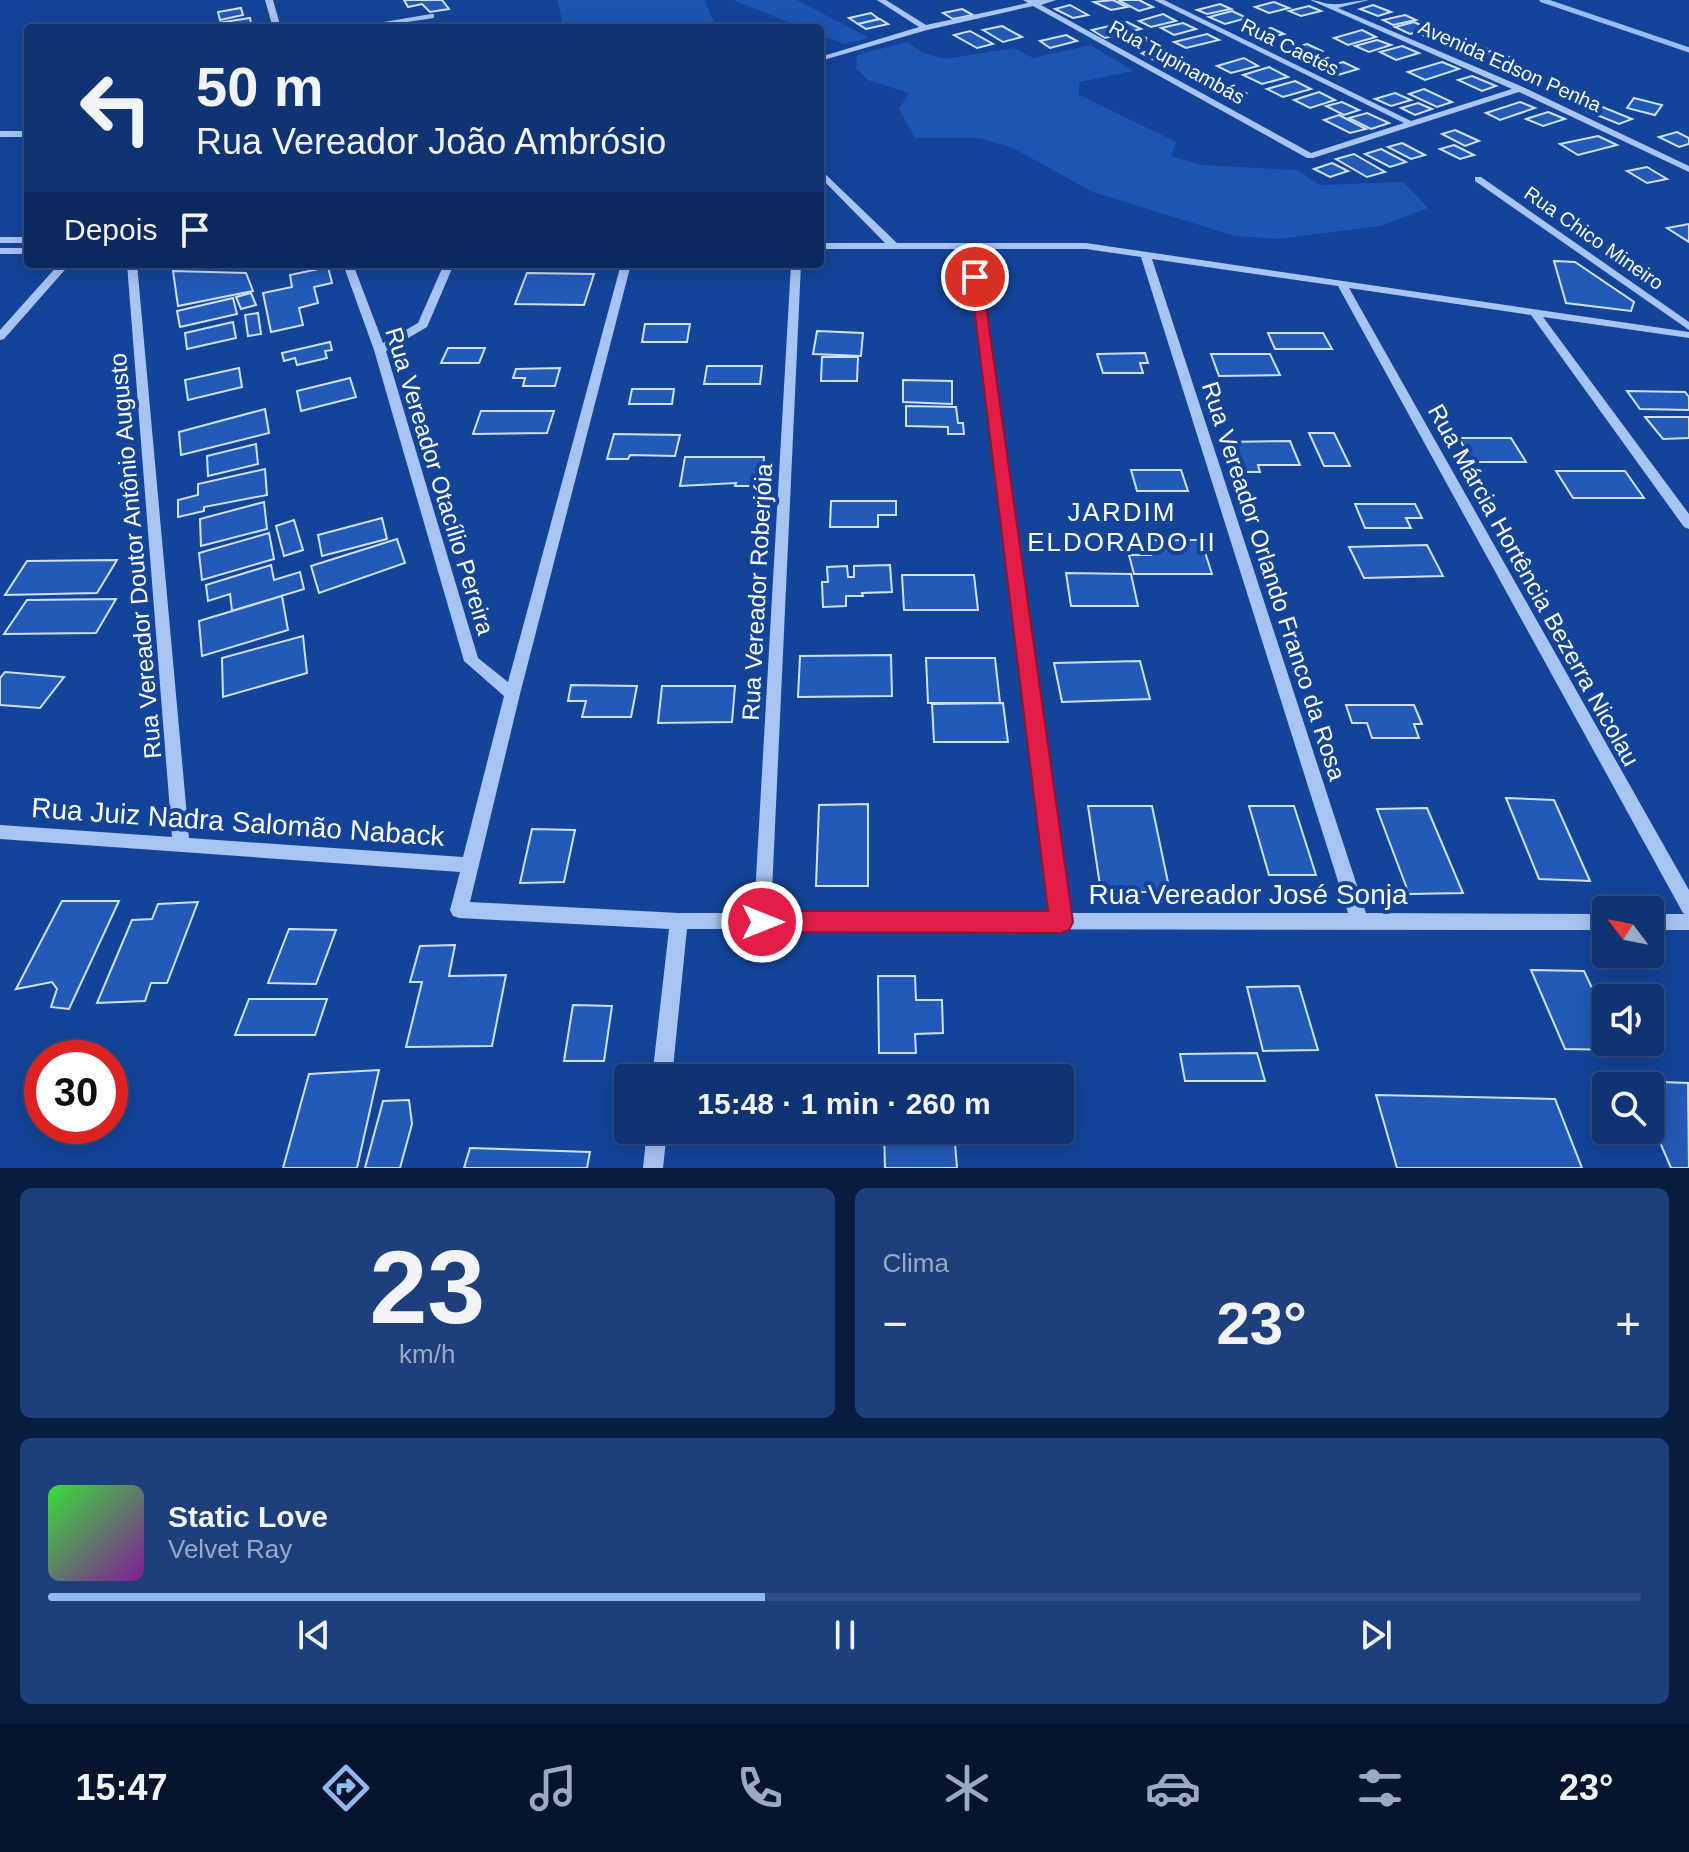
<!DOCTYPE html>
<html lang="pt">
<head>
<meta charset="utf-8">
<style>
  :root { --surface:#0f3373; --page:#1d3f7b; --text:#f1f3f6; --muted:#9baac4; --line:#2f4e85; --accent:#90b9f0 }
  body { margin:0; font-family:Arial,sans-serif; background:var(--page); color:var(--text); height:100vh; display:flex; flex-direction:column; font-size:30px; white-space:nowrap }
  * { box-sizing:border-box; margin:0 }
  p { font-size:26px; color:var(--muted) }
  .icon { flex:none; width:44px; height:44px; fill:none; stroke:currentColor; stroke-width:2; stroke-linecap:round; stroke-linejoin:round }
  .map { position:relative; height:1168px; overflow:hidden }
  .sheet { display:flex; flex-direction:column; gap:20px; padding:20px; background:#081c3f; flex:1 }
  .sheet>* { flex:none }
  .guide { position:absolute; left:24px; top:24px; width:800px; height:244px; border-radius:8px; box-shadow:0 4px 20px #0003,0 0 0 2px var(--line); background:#0f3373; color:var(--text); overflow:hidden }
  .needle { width:52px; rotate:302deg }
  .fabs { position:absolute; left:1592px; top:896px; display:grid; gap:16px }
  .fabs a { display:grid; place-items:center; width:72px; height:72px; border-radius:8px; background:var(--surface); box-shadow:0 4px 20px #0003,0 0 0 2px var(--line); font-size:40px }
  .speed { position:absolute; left:24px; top:1040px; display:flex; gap:16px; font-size:40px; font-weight:700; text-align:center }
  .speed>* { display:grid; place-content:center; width:104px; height:104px; border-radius:50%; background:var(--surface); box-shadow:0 4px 20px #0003,0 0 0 2px var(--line); line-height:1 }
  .speed .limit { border:12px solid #d22; background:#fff; color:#111 }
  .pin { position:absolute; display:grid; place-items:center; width:68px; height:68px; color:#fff; margin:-34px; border:4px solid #fff; border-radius:50%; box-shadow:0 2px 8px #0007 }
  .me { position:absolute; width:88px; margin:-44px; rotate:90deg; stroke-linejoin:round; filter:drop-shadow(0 0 6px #0008) }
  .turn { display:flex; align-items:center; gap:28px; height:168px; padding:0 40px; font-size:36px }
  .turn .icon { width:104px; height:104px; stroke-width:2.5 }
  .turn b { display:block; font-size:56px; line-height:68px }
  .then { display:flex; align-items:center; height:76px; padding:0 40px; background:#0003; gap:16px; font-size:30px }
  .big { font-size:60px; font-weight:700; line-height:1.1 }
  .sheet .widget { flex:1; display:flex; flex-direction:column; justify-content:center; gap:12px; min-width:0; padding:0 28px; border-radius:12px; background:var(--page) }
  .sheet .dial { align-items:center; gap:0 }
  .dial b { font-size:104px; line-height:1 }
  .song { display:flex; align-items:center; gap:24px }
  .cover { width:96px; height:96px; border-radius:12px; background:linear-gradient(135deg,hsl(120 70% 55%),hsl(290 70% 35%)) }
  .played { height:8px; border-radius:4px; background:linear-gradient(90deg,var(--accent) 45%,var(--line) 45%) }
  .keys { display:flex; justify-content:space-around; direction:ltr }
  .heat { display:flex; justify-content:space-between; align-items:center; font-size:44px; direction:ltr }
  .sheet .tiles { flex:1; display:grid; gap:20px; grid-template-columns:1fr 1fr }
  .widget:last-child { grid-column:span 2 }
  .trip { position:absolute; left:614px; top:1064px; width:460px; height:80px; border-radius:8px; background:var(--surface); box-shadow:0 4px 20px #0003,0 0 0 2px var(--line); font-weight:700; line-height:80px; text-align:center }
  .dock { display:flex; height:128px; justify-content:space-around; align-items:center; background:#06142e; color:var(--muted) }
  .dock .icon { width:56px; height:56px }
  .dock .on { color:var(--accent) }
  .dock b { font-size:36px; color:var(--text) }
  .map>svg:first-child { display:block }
  .green { fill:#1c55b3 }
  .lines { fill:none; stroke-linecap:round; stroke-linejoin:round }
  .stream { stroke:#9abdf5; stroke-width:5 }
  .building { fill:#235ab8; stroke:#cfe1fd; stroke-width:2 }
  .minor { fill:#a8c4f3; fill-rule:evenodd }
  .route { fill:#e11d48; stroke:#92132f; stroke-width:2 }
  .labels { text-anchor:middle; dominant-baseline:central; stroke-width:8; stroke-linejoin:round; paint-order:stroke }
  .far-street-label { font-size:20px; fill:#fff; stroke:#144499 }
  .street-label { font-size:24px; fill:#fff; stroke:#144499 }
  .neighbourhood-label { font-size:26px; letter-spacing:2px; fill:#fff; stroke:#144499 }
  .near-street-label { font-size:28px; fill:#fff; stroke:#144499 }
</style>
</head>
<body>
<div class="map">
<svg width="1689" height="1168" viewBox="0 0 1689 1168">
  <rect width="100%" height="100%" fill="#144499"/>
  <g class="green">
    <path d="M557,0H704L717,28H564Z"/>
    <path d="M733,0H797L869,38L845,44L820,35V28H803Z"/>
    <path d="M907,42L921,52L945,59L1014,48L1033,58L1091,45L1133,71L1079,82V95L1176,142L1171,156L1201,165L1296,170L1320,185L1403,182L1428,208L1380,226L1279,239L1235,236L1093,192L1011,147L979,138H915L899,109L909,93L868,80L856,68L857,55Z"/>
  </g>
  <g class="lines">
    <path class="stream" d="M1542,0L1689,50"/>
  </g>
  <g class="building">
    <path d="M404,0H442L449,9L430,12L422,4L408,7Z"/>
    <path d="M1113,0L1127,7L1111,10L1094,2Z"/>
    <path d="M1118,0H1139L1153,7L1139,11Z"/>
    <path d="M1274,2L1289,8L1269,13L1255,7Z"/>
    <path d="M1220,4L1231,9L1207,14L1197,10Z"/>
    <path d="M1070,5L1088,15L1073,18L1055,9Z"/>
    <path d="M1373,5L1391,12L1378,16L1360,9Z"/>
    <path d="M1309,6L1321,11L1301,16L1289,11Z"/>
    <path d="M241,8L243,15L220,20L218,12Z"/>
    <path d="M962,9L973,15L953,19L943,13Z"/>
    <path d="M1232,11L1247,18L1225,24L1209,17Z"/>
    <path d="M871,13L879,19L858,24L849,18Z"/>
    <path d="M1163,14L1176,21L1151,27L1139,21Z"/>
    <path d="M1405,15L1416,20L1393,25L1383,20Z"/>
    <path d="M250,18L251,23L212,28L211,24Z"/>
    <path d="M880,19L888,24L866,29L858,24Z"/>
    <path d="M1127,22L1141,29L1105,38L1092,30Z"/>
    <path d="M1414,22L1429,29L1410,34L1395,27Z"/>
    <path d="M1183,23L1196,29L1174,35L1161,28Z"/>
    <path d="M1002,26L1022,37L1003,42L983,30Z"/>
    <path d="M1271,28L1284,34L1260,40L1247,34Z"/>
    <path d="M1362,30L1376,37L1348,45L1334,38Z"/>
    <path d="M970,31L993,44L977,48L954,35Z"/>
    <path d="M1445,32L1457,38L1436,42L1424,36Z"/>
    <path d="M1138,34L1150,40L1128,46L1116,39Z"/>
    <path d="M1207,34L1219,40L1186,48L1174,42Z"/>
    <path d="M1066,35L1077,41L1050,48L1040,41Z"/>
    <path d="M1377,40L1391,45L1369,52L1355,46Z"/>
    <path d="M1466,40L1485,48L1464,54L1445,46Z"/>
    <path d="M1307,44L1322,51L1297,58L1282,51Z"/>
    <path d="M1402,46L1419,53L1396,60L1380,52Z"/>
    <path d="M1163,48L1176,55L1154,60L1141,53Z"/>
    <path d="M1495,50L1509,57L1486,62L1471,56Z"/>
    <path d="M1244,58L1258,66L1231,73L1217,66Z"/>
    <path d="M1343,62L1358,69L1338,75L1323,68Z"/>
    <path d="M1442,62L1459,69L1425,80L1408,72Z"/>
    <path d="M1269,67L1288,77L1262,84L1243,75Z"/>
    <path d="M1472,76L1496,86L1482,91L1458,80Z"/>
    <path d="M1295,81L1311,89L1283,97L1267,89Z"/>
    <path d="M1231,86L1246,93L1227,99L1212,92Z"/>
    <path d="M1424,89L1452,102L1437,107L1409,94Z"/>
    <path d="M1319,92L1335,100L1310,108L1294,100Z"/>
    <path d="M1395,93L1411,100L1391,106L1375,99Z"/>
    <path d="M1634,98L1662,105L1655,115L1627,108Z"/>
    <path d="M1342,102L1359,110L1344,115L1326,106Z"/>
    <path d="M1520,102L1535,108L1500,120L1486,113Z"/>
    <path d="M1418,103L1432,109L1415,115L1401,108Z"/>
    <path d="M1600,106L1632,119L1619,124L1587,111Z"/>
    <path d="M1548,112L1565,119L1543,126L1526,119Z"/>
    <path d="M1367,113L1389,123L1371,129L1349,118Z"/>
    <path d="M1339,115L1366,129L1350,133L1324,120Z"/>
    <path d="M1455,130L1479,141L1465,146L1442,134Z"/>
    <path d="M1677,132L1689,138V144L1679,147L1659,137Z"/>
    <path d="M1598,136L1617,145L1578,155L1560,144Z"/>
    <path d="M1402,143L1425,155L1411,159L1388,147Z"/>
    <path d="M1454,145L1474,155L1460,159L1440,149Z"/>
    <path d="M1381,149L1406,162L1390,167L1365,154Z"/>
    <path d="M1354,154L1385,172L1367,177L1336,159Z"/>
    <path d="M1332,163L1348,171L1330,177L1314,169Z"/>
    <path d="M1647,167L1667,179L1647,183L1627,171Z"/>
    <path d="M1689,224V242L1667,228Z"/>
    <path d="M1554,261L1575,262L1634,302L1631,311L1566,303Z"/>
    <path d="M328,267L332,283L314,287L318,303L299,308L303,325L271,332L263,293L292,287L290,275Z"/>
    <path d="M173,271L246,273L253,291L178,306Z"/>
    <path d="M527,273L594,274L584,305L515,304Z"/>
    <path d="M251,293L256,305L241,309L236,297Z"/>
    <path d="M233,298L237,314L180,327L177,311Z"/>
    <path d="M258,313L261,334L248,336L245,315Z"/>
    <path d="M233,322L236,338L187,349L185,333Z"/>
    <path d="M645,324H690L687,342H642Z"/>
    <path d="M817,331L863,333L861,356L813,354Z"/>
    <path d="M1268,333H1323L1332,349H1275Z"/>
    <path d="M330,342L332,350L325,351L327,358L297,365L295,358L284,361L282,353Z"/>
    <path d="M448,348H485L479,363H441Z"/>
    <path d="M1145,353L1148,363H1140L1143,373H1103L1097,354Z"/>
    <path d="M1211,354H1270L1280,375L1219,376Z"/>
    <path d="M822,357H858L857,381H821Z"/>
    <path d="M707,366H762L760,384H704Z"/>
    <path d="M239,368L242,387L188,400L185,380Z"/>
    <path d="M560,368L555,386H523L525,378H513L516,369Z"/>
    <path d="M350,378L356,397L301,411L297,391Z"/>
    <path d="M903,380L952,381V404L903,402Z"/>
    <path d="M632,389H674L672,404H629Z"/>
    <path d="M1627,391L1685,392L1689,397V410L1640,409Z"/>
    <path d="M906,406L956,407L958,423H963L964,434H948V427L906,426Z"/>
    <path d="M265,409L269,433L181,455L179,432Z"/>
    <path d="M481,411H554L547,433L473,434Z"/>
    <path d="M1645,417H1689V438L1663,439Z"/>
    <path d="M1309,433H1334L1350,466H1324Z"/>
    <path d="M614,434L680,435L675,456L630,455L628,459H607Z"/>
    <path d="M1459,438H1511L1526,462H1472Z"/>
    <path d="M1290,441L1300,465H1258L1260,472H1233L1222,442Z"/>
    <path d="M256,444L258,464L208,476L207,456Z"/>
    <path d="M685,457H764L762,486H735L736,483L680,486Z"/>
    <path d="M265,469L267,495L204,507V511L178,517V500L198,495V484Z"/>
    <path d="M1131,470H1181L1188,491H1137Z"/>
    <path d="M1556,471H1625L1644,498H1573Z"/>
    <path d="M831,501H896V515H878V527H830Z"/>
    <path d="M264,502L267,529L201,546L200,519Z"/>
    <path d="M1355,504H1415L1422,518H1406L1411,528H1365Z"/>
    <path d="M382,518L387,539L322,556L318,535Z"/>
    <path d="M294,520L303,550L284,556L276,526Z"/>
    <path d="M269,533L274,559L202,580L199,553Z"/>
    <path d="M397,539L405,563L319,593L311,566Z"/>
    <path d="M1147,540H1201L1212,574H1134L1129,555H1151Z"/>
    <path d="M1427,545L1443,576L1364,578L1349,547Z"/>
    <path d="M117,560L97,593L5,595L27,561Z"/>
    <path d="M271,565L274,580L300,572L304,589L232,611L230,594L208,601L206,585Z"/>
    <path d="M890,565L892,592L862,593L863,596H846V606L823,607L822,582H828L827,567L847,566L848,577H854V566Z"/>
    <path d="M1066,573L1131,574L1138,606H1071Z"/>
    <path d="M902,575H974L978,610H904Z"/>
    <path d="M282,596L288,630L202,656L199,621Z"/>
    <path d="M116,599L96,633L4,634L27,600Z"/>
    <path d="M303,636L307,673L223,697L222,658Z"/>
    <path d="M891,655L892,696L798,697L800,656Z"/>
    <path d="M926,658H995L1000,703H928Z"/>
    <path d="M1140,661L1150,699L1062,702L1054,663Z"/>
    <path d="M5,672L64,677L40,708L0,705V678Z"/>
    <path d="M571,685L637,686L631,717H582L586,701H568Z"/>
    <path d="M662,686H735L732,722L658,723Z"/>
    <path d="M1003,703L1008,742H934L932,704Z"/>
    <path d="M1346,705H1414L1422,724H1414L1419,738H1372L1367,723H1352Z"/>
    <path d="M1506,798L1554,800L1590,881L1539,879Z"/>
    <path d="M868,804V886H816L819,805Z"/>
    <path d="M1088,806H1152L1170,892H1101Z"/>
    <path d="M1249,806H1294L1316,875H1269Z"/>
    <path d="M1427,808L1463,893L1409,894L1377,809Z"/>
    <path d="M532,829L575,830L564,882L520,883Z"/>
    <path d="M62,901H119L69,1009L51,1007L57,989L52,982L16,989Z"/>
    <path d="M198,902L167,983H151L145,1001L97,1003L132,920L152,919L158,904Z"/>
    <path d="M289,929L336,930L316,984L268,983Z"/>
    <path d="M455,945L449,976L506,975L492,1046L406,1047L422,982H410L420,946Z"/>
    <path d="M1531,970L1584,971L1606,1018V1042H1617L1620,1050L1565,1049Z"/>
    <path d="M878,976H915L916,1000H942L943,1033L915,1034L916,1053H879Z"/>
    <path d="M1299,986L1318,1050L1263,1051L1247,987Z"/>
    <path d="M249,999H327L315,1035H235Z"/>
    <path d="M573,1005L612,1006L604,1061H564Z"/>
    <path d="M1257,1053L1265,1081H1185L1180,1054Z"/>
    <path d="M379,1070L357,1168H283L309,1074Z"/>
    <path d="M1634,1081L1688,1083L1689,1168H1671L1650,1119V1086H1636Z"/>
    <path d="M1376,1095L1555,1099L1582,1168H1397Z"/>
    <path d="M409,1100L412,1124L400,1168H365L383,1101Z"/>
    <path d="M884,1130H954L957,1168H885Z"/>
    <path d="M470,1148L590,1152L587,1168H464Z"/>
  </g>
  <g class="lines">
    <g class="minor">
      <path d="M265,0H273L281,28H273Z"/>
      <path d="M877,0H886L926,25L1028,3L1023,0H1056L1041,5L1311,153L1404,123L1154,0H1164L1411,121L1512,89L1310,0C1319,0 1324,4 1332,4C1343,5 1357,0 1369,0L1338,8L1523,87L1689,166V172L1519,92L1313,158H1307L1033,6L927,30L820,61V57L919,27Z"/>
      <path d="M431,14H434V18L367,28H348Z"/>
      <rect x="0" y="131" width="28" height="6"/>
      <path d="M820,169L897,243H1086L1689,332V338L1543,317L1689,514V529L1684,527L1531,315L1349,288L1689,890V930H1650V914H1685L1683,913L1338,286L1152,259L1366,913L1606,914V930L687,929L672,1078H652L669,929L459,918L453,916L450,910L460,872L0,839V825L172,837L127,264H137L189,838L463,857L504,696L464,661L374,350L343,264H353L383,343L418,323L444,264H454L427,327L386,351L478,658L508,682L621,264H631L520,694L470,902L679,913H754L791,264H801L771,913H1051L966,249H820V243H885L820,177ZM976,249H1086L1141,257L1348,913H1069Z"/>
      <path d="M1475,177H1481L1689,322V330L1475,181Z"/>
      <rect x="0" y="237" width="28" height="6"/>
      <rect x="0" y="248" width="28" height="6"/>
      <path d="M59,264H70L4,339L0,340V330Z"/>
      <path d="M647,1130H667L663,1168H643Z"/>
    </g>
  </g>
  <path class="route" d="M970,274L982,277L1073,922L1069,930L1061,933L762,932L754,929L751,922L754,914L762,911H1048Z"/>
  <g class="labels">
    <g class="far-street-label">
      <text transform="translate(1290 47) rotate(26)">Rua Caetés</text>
      <text transform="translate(1177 62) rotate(29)">Rua Tupinambás</text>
      <text transform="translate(1510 66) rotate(24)">Avenida Edson Penha</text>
      <text transform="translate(1594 238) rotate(35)">Rua Chico Mineiro</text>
    </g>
    <g class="street-label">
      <text transform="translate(440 481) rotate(73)">Rua Vereador Otacílio Pereira</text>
      <text transform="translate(135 556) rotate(-95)">Rua Vereador Doutor Antônio Augusto</text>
      <text transform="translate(1274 581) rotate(72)">Rua Vereador Orlando Franco da Rosa</text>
      <text transform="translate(1534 585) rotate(61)">Rua Márcia Hortência Bezerra Nicolau</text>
      <text transform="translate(757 592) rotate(-87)">Rua Vereador Roberjóia</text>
    </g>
    <g class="neighbourhood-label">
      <text x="1122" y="512">JARDIM<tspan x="1122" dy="30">ELDORADO II</tspan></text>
    </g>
    <g class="near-street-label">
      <text transform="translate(238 822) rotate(4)">Rua Juiz Nadra Salomão Naback</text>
      <text x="1248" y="894">Rua Vereador José Sonja</text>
    </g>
  </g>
</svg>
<div class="fabs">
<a><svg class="needle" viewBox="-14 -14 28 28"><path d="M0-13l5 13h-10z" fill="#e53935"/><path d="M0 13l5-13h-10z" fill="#9baac4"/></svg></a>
<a><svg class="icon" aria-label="sound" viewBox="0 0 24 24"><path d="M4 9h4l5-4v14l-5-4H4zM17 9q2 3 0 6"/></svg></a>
<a><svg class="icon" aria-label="search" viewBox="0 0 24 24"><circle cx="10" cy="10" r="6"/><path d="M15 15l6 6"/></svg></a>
</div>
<div class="speed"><div class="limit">30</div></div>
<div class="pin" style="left:975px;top:277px;background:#d93025"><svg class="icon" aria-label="arrive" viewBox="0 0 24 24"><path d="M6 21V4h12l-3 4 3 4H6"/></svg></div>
<svg class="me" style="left:762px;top:922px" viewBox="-20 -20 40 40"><circle r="17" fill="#e11d48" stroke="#fff" stroke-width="3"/><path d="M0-11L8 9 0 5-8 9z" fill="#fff"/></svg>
<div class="trip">15:48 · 1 min · 260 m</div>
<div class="guide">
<div class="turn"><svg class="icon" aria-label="left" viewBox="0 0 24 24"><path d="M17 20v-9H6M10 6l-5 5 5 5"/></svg><div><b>50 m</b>Rua Vereador João Ambrósio</div></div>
<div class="then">Depois<svg class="icon" aria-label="arrive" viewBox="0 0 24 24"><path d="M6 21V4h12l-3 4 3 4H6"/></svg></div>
</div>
</div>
<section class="sheet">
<div class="tiles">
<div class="widget dial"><b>23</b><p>km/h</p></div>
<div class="widget"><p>Clima</p>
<div class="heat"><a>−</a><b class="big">23°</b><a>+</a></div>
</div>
<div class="widget">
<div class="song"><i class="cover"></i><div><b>Static Love</b><p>Velvet Ray</p></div></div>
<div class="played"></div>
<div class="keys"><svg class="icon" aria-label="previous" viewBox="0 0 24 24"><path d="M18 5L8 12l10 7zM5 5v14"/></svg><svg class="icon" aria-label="pause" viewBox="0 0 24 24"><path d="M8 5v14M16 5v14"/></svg><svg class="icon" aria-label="next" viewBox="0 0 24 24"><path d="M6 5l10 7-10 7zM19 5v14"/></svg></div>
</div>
</div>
</section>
<nav class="dock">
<b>15:47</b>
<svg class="icon on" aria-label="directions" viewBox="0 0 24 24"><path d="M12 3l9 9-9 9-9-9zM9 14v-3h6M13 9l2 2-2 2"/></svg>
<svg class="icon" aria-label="music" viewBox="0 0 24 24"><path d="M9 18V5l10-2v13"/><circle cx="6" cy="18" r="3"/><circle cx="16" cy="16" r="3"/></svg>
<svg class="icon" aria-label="phone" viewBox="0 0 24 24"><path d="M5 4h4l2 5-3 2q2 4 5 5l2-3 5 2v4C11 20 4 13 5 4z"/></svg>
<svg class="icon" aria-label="climate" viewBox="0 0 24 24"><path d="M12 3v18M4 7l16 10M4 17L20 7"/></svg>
<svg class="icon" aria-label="car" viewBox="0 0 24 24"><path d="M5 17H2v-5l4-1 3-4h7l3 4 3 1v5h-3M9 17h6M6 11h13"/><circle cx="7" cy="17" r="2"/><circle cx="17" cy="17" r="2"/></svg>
<svg class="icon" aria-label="filters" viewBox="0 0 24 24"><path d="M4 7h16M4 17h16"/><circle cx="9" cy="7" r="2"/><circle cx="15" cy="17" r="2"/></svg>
<b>23°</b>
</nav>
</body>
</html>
